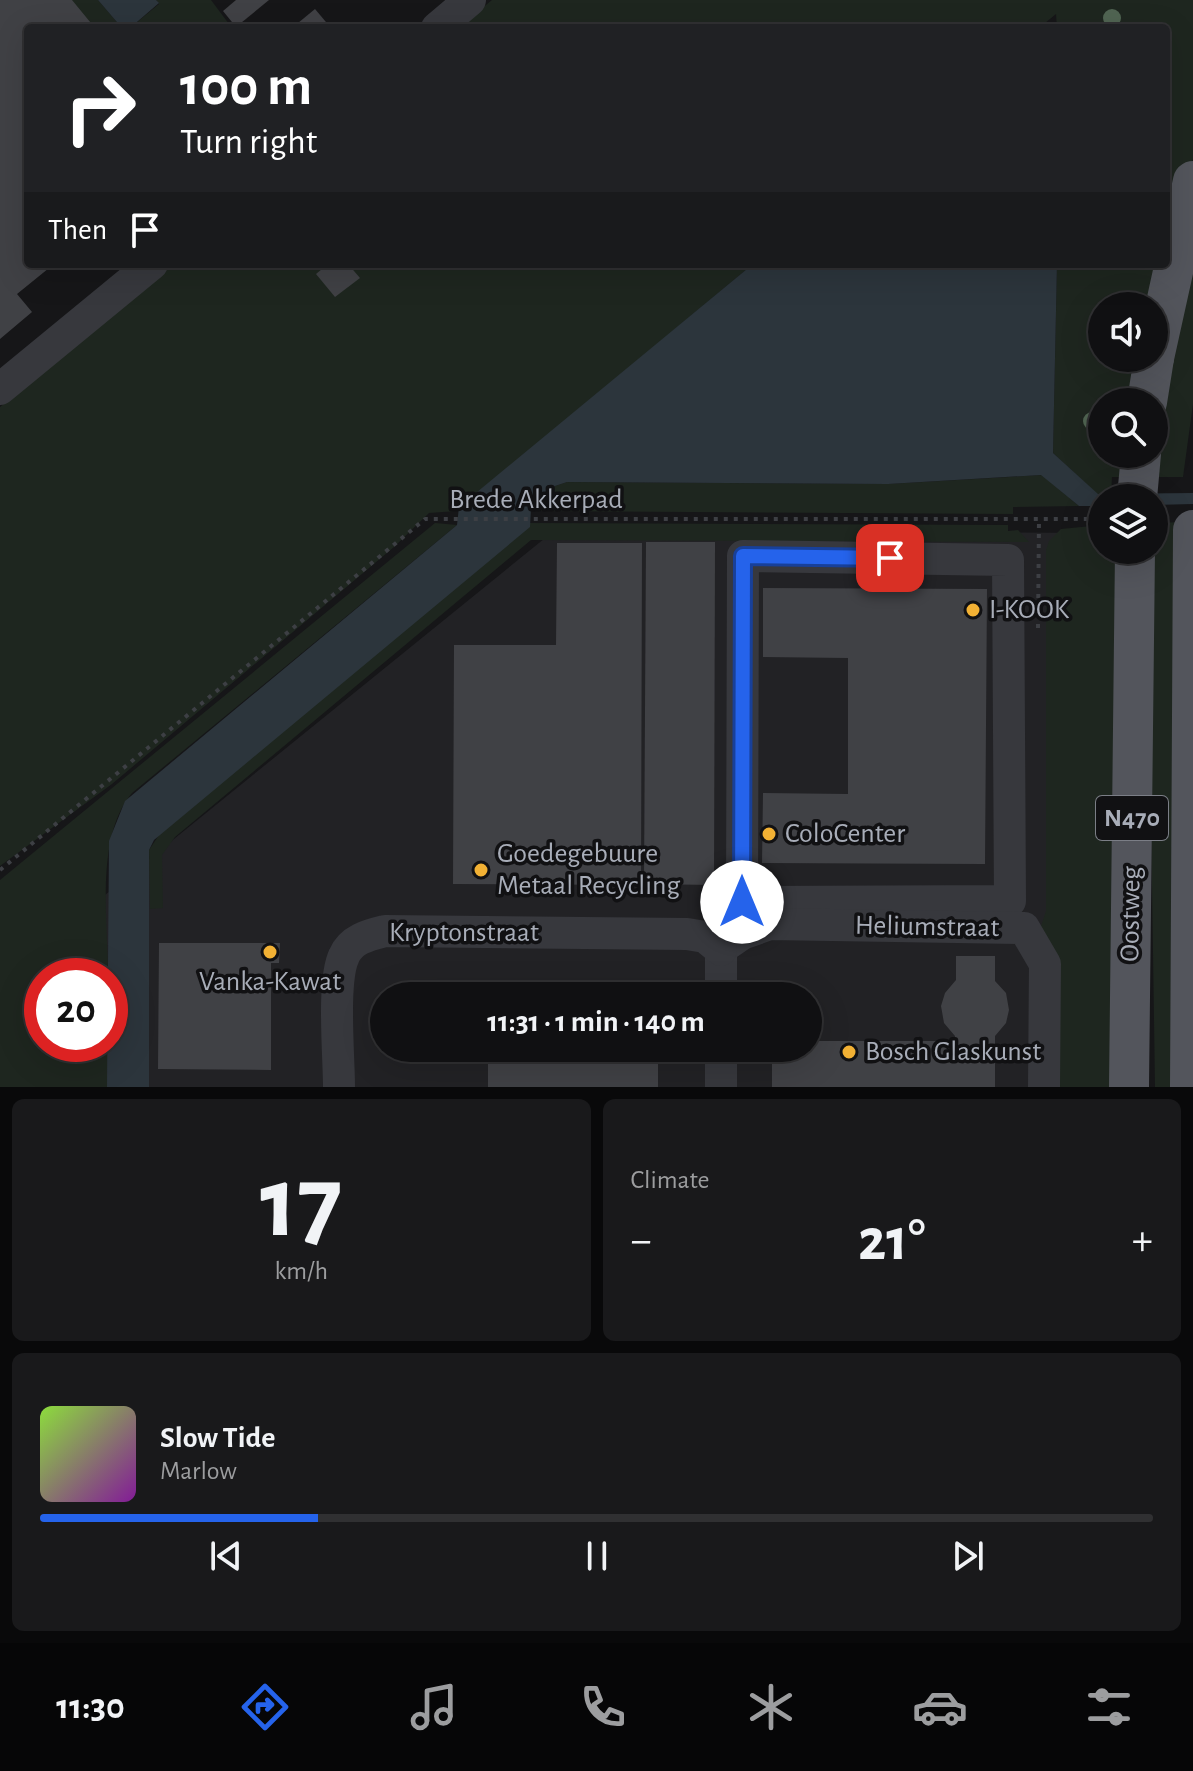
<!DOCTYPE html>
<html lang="en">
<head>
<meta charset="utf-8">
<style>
  :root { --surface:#101012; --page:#19191b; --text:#f1f3f6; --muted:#9c9d9f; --line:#303032; --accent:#2563eb }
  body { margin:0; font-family:"Alegreya Sans",sans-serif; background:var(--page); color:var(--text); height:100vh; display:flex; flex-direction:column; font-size:30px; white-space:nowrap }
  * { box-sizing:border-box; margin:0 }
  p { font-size:26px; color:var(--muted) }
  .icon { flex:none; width:44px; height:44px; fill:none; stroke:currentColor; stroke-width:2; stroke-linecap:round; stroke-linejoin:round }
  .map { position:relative; height:1087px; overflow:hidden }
  .sheet { display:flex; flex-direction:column; gap:12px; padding:12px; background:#09090a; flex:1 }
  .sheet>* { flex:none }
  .guide { position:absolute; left:24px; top:24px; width:1146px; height:244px; border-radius:8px; box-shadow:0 8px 32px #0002,0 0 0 2px var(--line); background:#202124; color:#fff; overflow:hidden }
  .controls { position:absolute; left:1088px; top:292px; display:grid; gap:16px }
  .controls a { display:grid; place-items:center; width:80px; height:80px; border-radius:50%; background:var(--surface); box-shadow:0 8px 32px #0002,0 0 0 2px var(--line); font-size:40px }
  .speed { position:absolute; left:24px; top:958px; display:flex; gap:16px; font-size:40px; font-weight:700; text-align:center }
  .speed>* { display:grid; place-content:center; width:104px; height:104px; border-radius:50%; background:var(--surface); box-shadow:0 8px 32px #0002,0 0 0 2px var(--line); line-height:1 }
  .speed .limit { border:12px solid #d22; background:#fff; color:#111 }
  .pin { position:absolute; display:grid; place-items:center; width:68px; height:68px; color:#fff; margin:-34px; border-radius:16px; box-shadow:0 4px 12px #0006 }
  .me { position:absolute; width:88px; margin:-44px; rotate:0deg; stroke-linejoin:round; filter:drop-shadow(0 0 6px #0008) }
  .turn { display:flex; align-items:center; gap:28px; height:168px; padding:0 24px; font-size:36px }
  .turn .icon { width:104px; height:104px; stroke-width:2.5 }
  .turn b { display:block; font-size:56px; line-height:68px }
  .then { display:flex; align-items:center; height:76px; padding:0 24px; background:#0003; gap:16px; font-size:30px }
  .big { font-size:60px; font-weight:700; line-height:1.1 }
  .sheet .card { flex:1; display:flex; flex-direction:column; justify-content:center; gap:12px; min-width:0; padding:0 28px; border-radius:12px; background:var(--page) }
  .sheet .dial { align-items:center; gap:0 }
  .dial b { font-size:104px; line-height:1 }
  .song { display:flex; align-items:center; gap:24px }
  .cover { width:96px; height:96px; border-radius:12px; background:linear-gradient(135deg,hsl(90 70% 55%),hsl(290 70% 35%)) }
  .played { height:8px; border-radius:4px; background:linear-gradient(90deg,var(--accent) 25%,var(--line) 25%) }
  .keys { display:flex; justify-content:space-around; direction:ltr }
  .heat { display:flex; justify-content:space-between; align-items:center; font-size:44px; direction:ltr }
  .sheet .tiles { flex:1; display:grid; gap:12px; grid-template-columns:1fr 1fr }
  .card:last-child { grid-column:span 2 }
  .trip { position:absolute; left:370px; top:982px; width:452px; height:80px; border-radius:40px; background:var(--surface); box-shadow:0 8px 32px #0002,0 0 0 2px var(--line); font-weight:700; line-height:80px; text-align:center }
  .tab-bar { display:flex; height:128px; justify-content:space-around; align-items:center; background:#060607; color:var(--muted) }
  .tab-bar .icon { width:56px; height:56px }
  .tab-bar .current { color:var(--accent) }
  .tab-bar b { font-size:36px; color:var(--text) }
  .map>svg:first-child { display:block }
  .built { fill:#222225; fill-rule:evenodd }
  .green { fill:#1e261f }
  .water { fill:#2c353c }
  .building { fill:#404145 }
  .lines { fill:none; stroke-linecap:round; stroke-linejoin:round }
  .path { stroke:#3d3f44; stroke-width:4; stroke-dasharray:4 6; stroke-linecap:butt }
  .minor { stroke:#37383d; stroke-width:32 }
  .major { stroke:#53555c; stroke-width:40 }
  .tree { fill:#506452 }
  .route-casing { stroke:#184099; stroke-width:20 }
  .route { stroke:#2563eb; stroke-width:14 }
  .poi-dot { fill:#f2b134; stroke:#111113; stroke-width:3 }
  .labels { text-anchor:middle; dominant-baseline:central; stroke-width:7; stroke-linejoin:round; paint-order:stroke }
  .shield { fill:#111113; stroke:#7b7e86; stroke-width:2 }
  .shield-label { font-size:26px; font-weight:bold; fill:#a8adb8 }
  .street-label { font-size:28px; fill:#a8adb8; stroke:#111113 }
  .poi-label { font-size:28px; fill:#a8adb8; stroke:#111113; text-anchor:start }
</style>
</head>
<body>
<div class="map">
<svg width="1193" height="1087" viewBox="0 0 1193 1087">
  <rect width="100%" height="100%" fill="#161618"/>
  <path class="built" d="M555,530L1088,533L1092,1087H0V931L100,899ZM42,976H110V1044H42ZM384,996H808V1048H384Z"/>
  <g class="green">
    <path d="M70,0H98L122,28H93Z"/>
    <path d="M156,0H211L232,28H130L159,4Z"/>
    <path d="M492,0H1193V159L1166,251V28H1057L1056,14L1039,28H458Z"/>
    <path d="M1193,239V404L1183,477H1148Z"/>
    <path d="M172,264H753L457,511L429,513L394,547L112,784L0,866V407Z"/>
    <path d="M1057,264H1163L1152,306H1102V358H1143L1136,402H1102V454H1129L1126,477H1112L1111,495H1098L1053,453Z"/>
    <path d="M1042,475L1079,506L1013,507V514L531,511L555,486L567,482L888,484Z"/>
    <path d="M1182,522L1183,1087H1155L1147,550H1154V523Z"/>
    <path d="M435,523L457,525L132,793C95,836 108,921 108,976H42V1044H108L107,1087H0V880Z"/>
    <path d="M530,523L1008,525V531L1018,530L1029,542L531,540L175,837L162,855L163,908L150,909L149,850L163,829Z"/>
    <path d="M1102,525V550H1123L1121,1087H1054L1041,926L1046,911V550L1049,541L1061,529Z"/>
  </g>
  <g class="water">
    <path d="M98,0H156L159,3L130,28H122Z"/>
    <path d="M753,264H1057L1053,453L1098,494L1193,493V504L1154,505V498H1102V506H1079L1041,475L888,484L567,482L555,486L531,508L530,527L154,840L149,850V1087H107L109,841L125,801L457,525L459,507Z"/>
  </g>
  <g class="building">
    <path d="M0,0H72L95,28H28V264H54L17,294L32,312L0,339Z"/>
    <path d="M236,0H269L236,27L223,11Z"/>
    <path d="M315,9L331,28H292Z"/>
    <path d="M328,264H348L360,278L335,297L316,274Z"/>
    <path d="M646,542H715L714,885L644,884Z"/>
    <path d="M557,543H642L641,885L453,884L454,645H556Z"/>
    <path d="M763,588L987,589L985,864L762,863L763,793L848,794V658L763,657Z"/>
    <rect x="644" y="888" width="13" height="8"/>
    <path d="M159,943H280L279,963H271V1070L158,1069Z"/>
    <path d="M956,956H995V981L1006,993L1009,1010L1006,1023L995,1036V1087H772V1048H808V1041H955V1036L944,1023L941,1006L945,993L956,980Z"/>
    <rect x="488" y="1048" width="170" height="39"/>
  </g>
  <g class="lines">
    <g class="path">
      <path d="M1038,628L1039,519"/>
      <path d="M0,870L425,519H1102"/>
    </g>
    <g class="minor">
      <path d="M437,28L470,0"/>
      <path d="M0,389L152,264"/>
      <path d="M742,902L1010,901L1008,560L743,556L742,902V934"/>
      <path d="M726,945L742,934L770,924L1024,928L1045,964L1044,1087"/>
      <path d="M721,950V996"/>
      <path d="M721,1048V1087"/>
      <path d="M339,1087C339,1056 332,981 344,956C351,939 369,935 385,931L687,934L705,937L721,950"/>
    </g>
    <g class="major">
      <path d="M1154,358L1193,181"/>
      <path d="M1147,402L1154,358"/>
      <path d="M1137,498L1141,454"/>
      <path d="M1129,1087L1135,550"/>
      <path d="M1190,1087L1193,530"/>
    </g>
  </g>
  <g class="tree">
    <circle cx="1112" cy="18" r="9"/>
    <circle cx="1092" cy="421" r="9"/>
  </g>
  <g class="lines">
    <defs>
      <path id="route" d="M742,902L743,556L890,558"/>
    </defs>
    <use href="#route" class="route-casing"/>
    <use href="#route" class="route"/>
  </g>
  <g class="poi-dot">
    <circle cx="973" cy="610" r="8"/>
    <circle cx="769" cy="834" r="8"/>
    <circle cx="481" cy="870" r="8"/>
    <circle cx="270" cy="952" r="8"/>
    <circle cx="849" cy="1052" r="8"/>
  </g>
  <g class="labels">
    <rect class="shield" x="1096" y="796" width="72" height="44" rx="6"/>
    <g class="shield-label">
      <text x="1132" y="818">N470</text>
    </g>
    <g class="street-label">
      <text x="536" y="500">Brede Akkerpad</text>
      <text transform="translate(1131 914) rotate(-89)">Oostweg</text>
      <text transform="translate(927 927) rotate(1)">Heliumstraat</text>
      <text x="464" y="933">Kryptonstraat</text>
    </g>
    <g class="poi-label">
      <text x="989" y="610">I-KOOK</text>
      <text x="785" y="834">ColoCenter</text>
      <text x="497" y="854">Goedegebuure<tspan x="497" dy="32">Metaal Recycling</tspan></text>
      <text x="270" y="982" text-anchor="middle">Vanka-Kawat</text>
      <text x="865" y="1052">Bosch Glaskunst</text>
    </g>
  </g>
</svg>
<div class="controls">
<a><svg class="icon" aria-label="sound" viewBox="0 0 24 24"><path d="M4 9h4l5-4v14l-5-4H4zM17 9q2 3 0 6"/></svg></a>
<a><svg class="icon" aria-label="search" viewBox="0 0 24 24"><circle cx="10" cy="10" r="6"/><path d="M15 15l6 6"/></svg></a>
<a><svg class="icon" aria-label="layers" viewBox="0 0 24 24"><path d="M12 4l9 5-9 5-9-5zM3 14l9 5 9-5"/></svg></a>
</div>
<div class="speed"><div class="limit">20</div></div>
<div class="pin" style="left:890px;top:558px;background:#d93025"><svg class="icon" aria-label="arrive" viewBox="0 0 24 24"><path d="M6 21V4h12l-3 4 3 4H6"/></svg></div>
<svg class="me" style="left:742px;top:902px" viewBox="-20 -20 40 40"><circle r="19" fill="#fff"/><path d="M0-13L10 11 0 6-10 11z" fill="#2563eb"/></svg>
<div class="trip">11:31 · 1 min · 140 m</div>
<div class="guide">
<div class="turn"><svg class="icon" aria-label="right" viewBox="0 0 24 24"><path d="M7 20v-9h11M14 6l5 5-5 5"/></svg><div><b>100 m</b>Turn right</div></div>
<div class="then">Then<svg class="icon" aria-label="arrive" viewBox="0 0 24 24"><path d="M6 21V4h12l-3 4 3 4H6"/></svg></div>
</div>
</div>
<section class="sheet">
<div class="tiles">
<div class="card dial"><b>17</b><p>km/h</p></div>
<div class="card"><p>Climate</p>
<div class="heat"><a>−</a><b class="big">21°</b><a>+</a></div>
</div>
<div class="card">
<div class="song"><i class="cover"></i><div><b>Slow Tide</b><p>Marlow</p></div></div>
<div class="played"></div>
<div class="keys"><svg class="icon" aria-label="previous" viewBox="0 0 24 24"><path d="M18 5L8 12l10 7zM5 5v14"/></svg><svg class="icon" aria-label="pause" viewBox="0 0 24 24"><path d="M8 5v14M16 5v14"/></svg><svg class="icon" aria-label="next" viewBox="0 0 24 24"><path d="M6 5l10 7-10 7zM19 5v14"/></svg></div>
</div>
</div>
</section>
<nav class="tab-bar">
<b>11:30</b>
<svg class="icon current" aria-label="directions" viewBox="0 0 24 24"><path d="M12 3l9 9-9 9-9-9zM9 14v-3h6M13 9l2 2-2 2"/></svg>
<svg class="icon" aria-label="music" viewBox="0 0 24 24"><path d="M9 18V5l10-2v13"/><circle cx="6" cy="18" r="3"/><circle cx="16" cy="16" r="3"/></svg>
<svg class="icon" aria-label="phone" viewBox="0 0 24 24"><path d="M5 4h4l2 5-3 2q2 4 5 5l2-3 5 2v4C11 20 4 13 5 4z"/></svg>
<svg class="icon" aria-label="climate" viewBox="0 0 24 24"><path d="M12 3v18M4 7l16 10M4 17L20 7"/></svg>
<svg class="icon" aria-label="car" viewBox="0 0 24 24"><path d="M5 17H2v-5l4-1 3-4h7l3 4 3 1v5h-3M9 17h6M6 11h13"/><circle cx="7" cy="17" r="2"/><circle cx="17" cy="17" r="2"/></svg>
<svg class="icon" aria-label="filters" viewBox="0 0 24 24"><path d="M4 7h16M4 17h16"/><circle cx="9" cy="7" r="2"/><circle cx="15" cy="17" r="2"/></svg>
</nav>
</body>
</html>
